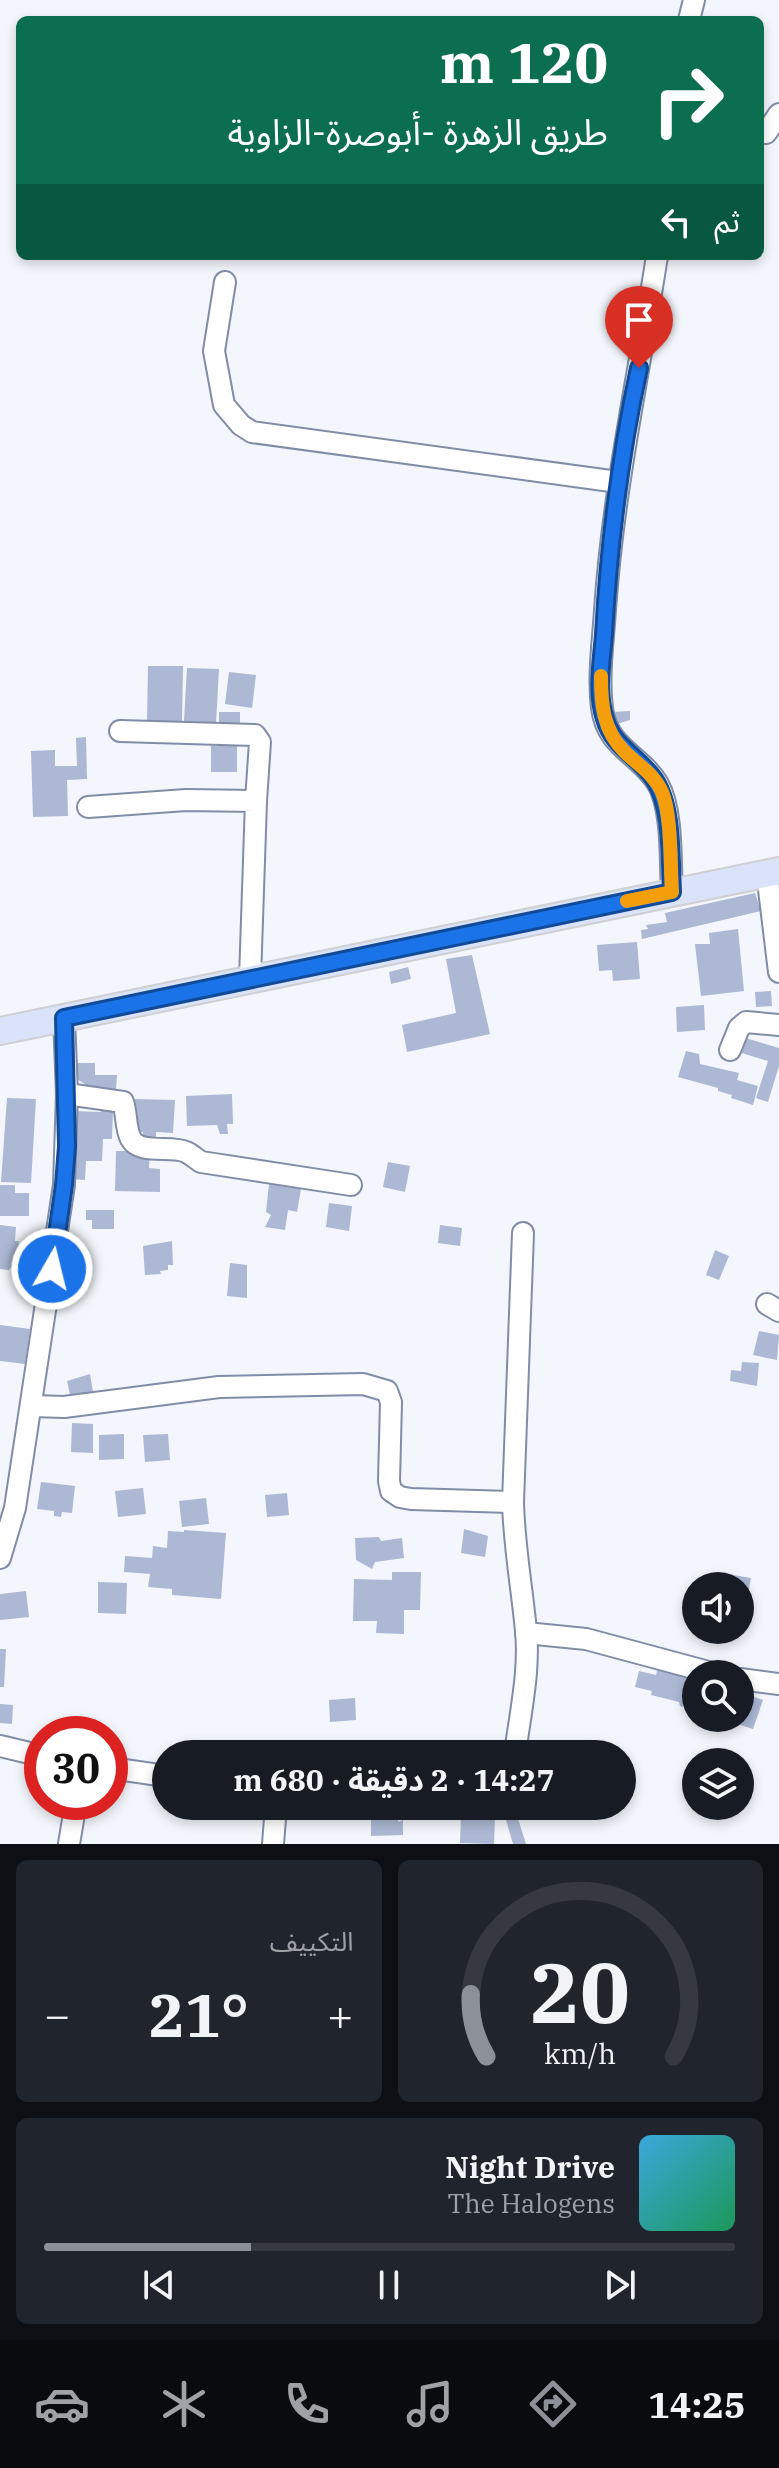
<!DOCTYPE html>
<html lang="ar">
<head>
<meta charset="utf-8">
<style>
  :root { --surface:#171b24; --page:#20242c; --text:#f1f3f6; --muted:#9ea1a6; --line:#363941; --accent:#8c9099 }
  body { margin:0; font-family:"IBM Plex Serif","Noto Sans Arabic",serif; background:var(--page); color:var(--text); direction:rtl; height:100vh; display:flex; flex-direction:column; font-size:30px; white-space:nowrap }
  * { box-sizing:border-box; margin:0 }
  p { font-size:26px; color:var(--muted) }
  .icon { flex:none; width:44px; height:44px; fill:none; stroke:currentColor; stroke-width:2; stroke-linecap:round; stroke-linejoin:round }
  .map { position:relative; height:1844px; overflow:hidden; direction:ltr }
  .details { display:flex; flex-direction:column; gap:16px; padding:16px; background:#0d0f14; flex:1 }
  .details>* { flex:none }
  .top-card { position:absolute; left:16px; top:16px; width:748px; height:244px; border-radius:12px; box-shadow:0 4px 12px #0003; direction:rtl; background:#0b6e4f; color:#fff; overflow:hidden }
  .buttons { position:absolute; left:682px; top:1572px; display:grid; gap:16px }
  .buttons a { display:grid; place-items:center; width:72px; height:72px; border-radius:50%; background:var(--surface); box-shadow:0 4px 12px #0003; font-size:40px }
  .speed { position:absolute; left:24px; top:1716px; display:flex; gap:16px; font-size:40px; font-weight:700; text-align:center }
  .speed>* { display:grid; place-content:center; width:104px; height:104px; border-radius:50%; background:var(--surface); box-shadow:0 4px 12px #0003; line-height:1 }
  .speed .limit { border:12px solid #d22; background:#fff; color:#111 }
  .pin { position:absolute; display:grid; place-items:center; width:68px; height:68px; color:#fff; margin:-82px -34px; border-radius:50% 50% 50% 0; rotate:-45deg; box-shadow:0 0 8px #0007 }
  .pin .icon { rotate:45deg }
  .me { position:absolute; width:88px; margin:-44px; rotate:8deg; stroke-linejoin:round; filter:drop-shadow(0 0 6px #0008) }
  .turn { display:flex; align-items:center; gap:28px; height:168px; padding:0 24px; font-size:36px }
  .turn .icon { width:104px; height:104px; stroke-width:2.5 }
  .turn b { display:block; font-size:56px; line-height:68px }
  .then { display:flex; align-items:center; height:76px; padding:0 24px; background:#0003; gap:16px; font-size:30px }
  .big { font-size:60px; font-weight:700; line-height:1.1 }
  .details .widget { flex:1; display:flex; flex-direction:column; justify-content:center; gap:12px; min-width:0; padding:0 28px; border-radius:12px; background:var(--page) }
  .details .dial { align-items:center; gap:0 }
  .dial svg { height:208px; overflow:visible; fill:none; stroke:var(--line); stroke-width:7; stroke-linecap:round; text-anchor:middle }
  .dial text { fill:var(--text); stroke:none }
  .song { display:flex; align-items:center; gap:24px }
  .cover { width:96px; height:96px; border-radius:12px; background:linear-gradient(135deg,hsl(200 70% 55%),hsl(150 70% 35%)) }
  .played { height:8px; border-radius:4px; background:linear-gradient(90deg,var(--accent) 30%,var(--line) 30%) }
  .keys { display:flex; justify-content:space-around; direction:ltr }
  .heat { display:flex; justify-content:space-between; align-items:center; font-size:44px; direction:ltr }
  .details .tiles { flex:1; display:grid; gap:16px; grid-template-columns:1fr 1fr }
  .widget:last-child { grid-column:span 2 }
  .trip { position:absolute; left:152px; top:1740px; width:484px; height:80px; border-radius:40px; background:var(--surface); box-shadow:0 4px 12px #0003; font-weight:700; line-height:80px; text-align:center; direction:rtl }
  .dock { display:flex; height:128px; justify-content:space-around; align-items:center; background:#090b0e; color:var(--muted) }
  .dock .icon { width:56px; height:56px }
  .dock .current { color:var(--accent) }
  .dock b { font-size:36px; color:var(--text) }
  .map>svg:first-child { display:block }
  .building { fill:#acb8d4 }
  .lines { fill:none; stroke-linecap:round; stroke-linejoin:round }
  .minor-casing { stroke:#818da7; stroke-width:24 }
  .major-casing { stroke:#cfd0d2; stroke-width:30 }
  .minor { stroke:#fff; stroke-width:20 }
  .major { stroke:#dae3f9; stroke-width:26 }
  .route-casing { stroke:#114b97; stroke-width:20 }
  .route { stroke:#1a73e8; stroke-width:14 }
  .slow { stroke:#f59e0b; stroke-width:14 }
</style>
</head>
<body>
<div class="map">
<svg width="779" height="1844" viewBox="0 0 779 1844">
  <rect width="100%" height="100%" fill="#f3f6fc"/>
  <g class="building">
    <path d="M148,666H183L182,722L147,721Z"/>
    <path d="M187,668L219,669L216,723L184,721Z"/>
    <path d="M229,672L256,675L252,708L225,704Z"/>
    <path d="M630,711V720L613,725L612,712Z"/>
    <rect x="219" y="712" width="21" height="12"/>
    <path d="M86,737L87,779L67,780L68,816L33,817L31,751L55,750V766H77L76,738Z"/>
    <path d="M221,743H237V772H211V746H220Z"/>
    <path d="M755,893L761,911L642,939L641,930L648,929L646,925L667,922L665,913Z"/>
    <path d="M738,929L744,991L701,996L695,944H710L709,933Z"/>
    <path d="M637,942L640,979L613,981L612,970L599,971L597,945Z"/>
    <path d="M472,955L490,1034L407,1052L402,1025L456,1013L446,959Z"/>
    <path d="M408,967L411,979L391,984L389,972Z"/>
    <path d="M771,991L772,1006L756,1007L755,992Z"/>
    <path d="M704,1005L705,1030L677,1032L676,1007Z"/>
    <path d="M742,1037L779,1048V1066L768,1102L756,1098L768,1061L738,1052Z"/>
    <path d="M686,1051L699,1054L700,1064L739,1073L737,1080L758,1086L753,1105L731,1098L732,1095L718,1091V1088L678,1077Z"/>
    <path d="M74,1063H95V1075H117L116,1089H92L74,1077Z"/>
    <path d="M232,1094L233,1124H227L228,1134H220L217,1125L187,1126L186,1096Z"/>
    <path d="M7,1098L36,1099L31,1183L1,1182Z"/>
    <path d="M135,1099L175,1100L173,1133L156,1132V1140H143V1132H134Z"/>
    <path d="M106,1108L113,1111L112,1139H103L102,1161H86L85,1180L71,1179L74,1111L100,1112Z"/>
    <path d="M116,1151H150L149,1168L160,1169V1192L115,1191Z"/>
    <path d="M388,1162L410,1166L405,1192L383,1187Z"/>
    <path d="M269,1184L301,1189L297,1212L288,1210L285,1230L265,1227L271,1215L266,1212Z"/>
    <path d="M0,1185H15V1193H29V1216H0Z"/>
    <path d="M329,1203L352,1206L349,1231L326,1227Z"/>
    <path d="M86,1210H114V1229H92V1220H86Z"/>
    <path d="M0,1225L16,1227L15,1241H19L17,1260L9,1270L0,1269Z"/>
    <path d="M440,1225L462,1228L460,1246L438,1243Z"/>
    <path d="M172,1241L173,1265H168V1270L160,1271L161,1274L145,1275L143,1246Z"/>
    <path d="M715,1250L729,1256L719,1280L706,1275Z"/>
    <path d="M230,1263L247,1265V1298L227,1296Z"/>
    <path d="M0,1325L30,1329L25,1364L0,1361Z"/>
    <path d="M759,1331L779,1335L777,1360L753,1355Z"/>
    <path d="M742,1362L759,1363L757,1386L730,1381L731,1370L741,1371Z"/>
    <path d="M90,1374L93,1392L70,1395L67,1381Z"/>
    <path d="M72,1423L93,1424V1453L71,1452Z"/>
    <path d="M124,1434V1459L99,1460V1435Z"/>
    <path d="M168,1434L170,1460L145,1462L143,1435Z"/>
    <path d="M41,1482L75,1486L72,1513L62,1512L61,1517L54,1516V1511L37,1509Z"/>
    <path d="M143,1488L146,1514L118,1517L115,1491Z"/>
    <path d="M287,1493L289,1515L267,1517L265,1495Z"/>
    <path d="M206,1498L209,1524L182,1527L179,1501Z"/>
    <path d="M464,1529L488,1536L485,1557L461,1553Z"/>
    <path d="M184,1530L226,1533L221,1599L172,1595V1589L148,1587L150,1574L124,1572L125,1556L152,1558L153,1546L167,1548L168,1531L184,1532Z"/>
    <path d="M379,1537L381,1541L402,1538L404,1558L375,1562L372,1569L356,1560L355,1538Z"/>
    <path d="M392,1572H421L420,1610H404V1634L376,1633L377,1621H353L354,1579L392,1580Z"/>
    <path d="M727,1574L751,1578L746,1604L740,1603V1586H725Z"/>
    <path d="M98,1582L127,1583L126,1614L98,1613Z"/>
    <path d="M26,1591L29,1617L0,1620V1594Z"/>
    <path d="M0,1649H6L4,1687H0Z"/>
    <path d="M659,1663L692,1671L683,1707L680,1706L679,1702L651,1695L652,1691L635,1687L639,1671L656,1675Z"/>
    <path d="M740,1692L763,1700L753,1729L721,1719L740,1718Z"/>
    <path d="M355,1698L356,1720L330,1722L329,1700Z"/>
    <path d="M0,1704L13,1705L12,1724L0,1723Z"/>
    <path d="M502,1806H514L526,1844H513Z"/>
    <path d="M371,1811H398V1822L403,1820V1835L371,1836Z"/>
    <path d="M461,1815L495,1817L494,1844L460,1843Z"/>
  </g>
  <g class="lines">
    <defs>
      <g id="minor">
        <path d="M689,20L694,0"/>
        <path d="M766,133L779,114"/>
        <path d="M657,256C639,374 613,491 605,610C603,642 598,676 602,708C607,748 640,754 658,784C673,811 670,861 672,892"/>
        <path d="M225,282L214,351L224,405L241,425L252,432L618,482"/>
        <path d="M120,731L255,735L260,742L256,801"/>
        <path d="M88,807L186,800L256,801L250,979"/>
        <path d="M767,873L779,972"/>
        <path d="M730,1050L739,1028L746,1022L779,1025"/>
        <path d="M67,1094L123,1102C127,1113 125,1128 131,1139C140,1155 171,1145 186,1152C191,1154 196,1159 201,1162L351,1185"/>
        <path d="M767,1304L779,1311"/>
        <path d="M33,1406L64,1407L219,1387L363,1384L387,1391L391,1402L389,1481L391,1491L400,1497L411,1499L513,1502"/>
        <path d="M0,1558L15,1508L64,1185L67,1094L64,1018"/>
        <path d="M526,1633L586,1639L716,1674"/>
        <path d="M740,1679L779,1684"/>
        <path d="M0,1746L42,1756"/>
        <path d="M515,1754C520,1714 530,1671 526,1631C522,1588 514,1546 513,1502L523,1233"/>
        <path d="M110,1768L166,1776"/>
        <path d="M69,1844L76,1802"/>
        <path d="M273,1844L276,1806"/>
      </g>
      <path id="major" d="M0,1031L779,871"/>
    </defs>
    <use href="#minor" class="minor-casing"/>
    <use href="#major" class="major-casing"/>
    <use href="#minor" class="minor"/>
    <use href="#major" class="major"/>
  </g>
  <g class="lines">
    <defs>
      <path id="route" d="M52,1269L64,1185L67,1146L64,1018L672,892C670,859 673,806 654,779C638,756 613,747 605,719C596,692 602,661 604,634C609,544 620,456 639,368"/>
    </defs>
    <use href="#route" class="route-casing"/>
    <use href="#route" class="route"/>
    <path class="slow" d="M601,676C601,704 603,730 624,751C638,765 654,774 662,792C672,816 670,865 672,892L627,901"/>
  </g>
</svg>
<div class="buttons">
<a><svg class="icon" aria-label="sound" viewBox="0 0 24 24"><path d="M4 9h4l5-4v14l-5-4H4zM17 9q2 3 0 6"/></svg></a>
<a><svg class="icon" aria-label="search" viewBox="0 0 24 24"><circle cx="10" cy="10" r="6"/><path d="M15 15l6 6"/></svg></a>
<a><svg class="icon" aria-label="layers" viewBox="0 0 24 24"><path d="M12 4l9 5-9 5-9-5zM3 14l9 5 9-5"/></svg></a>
</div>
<div class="speed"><div class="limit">30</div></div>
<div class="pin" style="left:639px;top:368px;background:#d93025"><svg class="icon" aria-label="arrive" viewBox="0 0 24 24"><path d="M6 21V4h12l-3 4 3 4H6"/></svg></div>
<svg class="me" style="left:52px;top:1269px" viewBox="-20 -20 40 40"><circle r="17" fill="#1a73e8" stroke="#fff" stroke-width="3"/><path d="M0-11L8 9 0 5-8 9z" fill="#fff"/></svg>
<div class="trip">14:27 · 2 دقيقة · 680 m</div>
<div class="top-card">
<div class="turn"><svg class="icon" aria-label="right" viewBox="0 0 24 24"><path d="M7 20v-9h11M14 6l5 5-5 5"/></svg><div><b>120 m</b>طريق الزهرة -أبوصرة-الزاوية</div></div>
<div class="then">ثم<svg class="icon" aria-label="left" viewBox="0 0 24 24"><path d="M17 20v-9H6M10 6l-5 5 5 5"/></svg></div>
</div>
</div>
<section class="details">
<div class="tiles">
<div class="widget dial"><svg viewBox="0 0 100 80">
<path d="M14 69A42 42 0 1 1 86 69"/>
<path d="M14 69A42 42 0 0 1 8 45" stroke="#8c9099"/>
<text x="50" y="56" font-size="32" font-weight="700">20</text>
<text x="50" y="72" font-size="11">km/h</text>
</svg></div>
<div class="widget"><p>التكييف</p>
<div class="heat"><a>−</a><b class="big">21°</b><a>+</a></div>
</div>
<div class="widget">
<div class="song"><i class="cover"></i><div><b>Night Drive</b><p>The Halogens</p></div></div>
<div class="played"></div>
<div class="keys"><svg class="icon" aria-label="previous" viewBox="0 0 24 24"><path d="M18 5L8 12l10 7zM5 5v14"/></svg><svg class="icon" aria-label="pause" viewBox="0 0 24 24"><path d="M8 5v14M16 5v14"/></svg><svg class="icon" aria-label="next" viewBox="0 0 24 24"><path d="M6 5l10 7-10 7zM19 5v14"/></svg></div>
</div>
</div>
</section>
<nav class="dock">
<b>14:25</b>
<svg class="icon current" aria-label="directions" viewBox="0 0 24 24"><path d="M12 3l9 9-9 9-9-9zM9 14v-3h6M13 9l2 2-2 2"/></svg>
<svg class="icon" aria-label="music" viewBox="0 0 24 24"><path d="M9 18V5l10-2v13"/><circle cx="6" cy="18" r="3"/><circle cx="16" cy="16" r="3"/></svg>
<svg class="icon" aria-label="phone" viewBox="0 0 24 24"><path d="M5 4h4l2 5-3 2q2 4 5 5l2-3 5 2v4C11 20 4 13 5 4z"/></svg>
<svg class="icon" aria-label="climate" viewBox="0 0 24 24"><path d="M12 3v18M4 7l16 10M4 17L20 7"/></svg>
<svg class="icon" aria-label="car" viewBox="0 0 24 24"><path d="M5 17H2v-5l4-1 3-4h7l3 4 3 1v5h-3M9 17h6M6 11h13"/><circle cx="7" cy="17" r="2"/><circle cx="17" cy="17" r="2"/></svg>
</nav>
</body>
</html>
